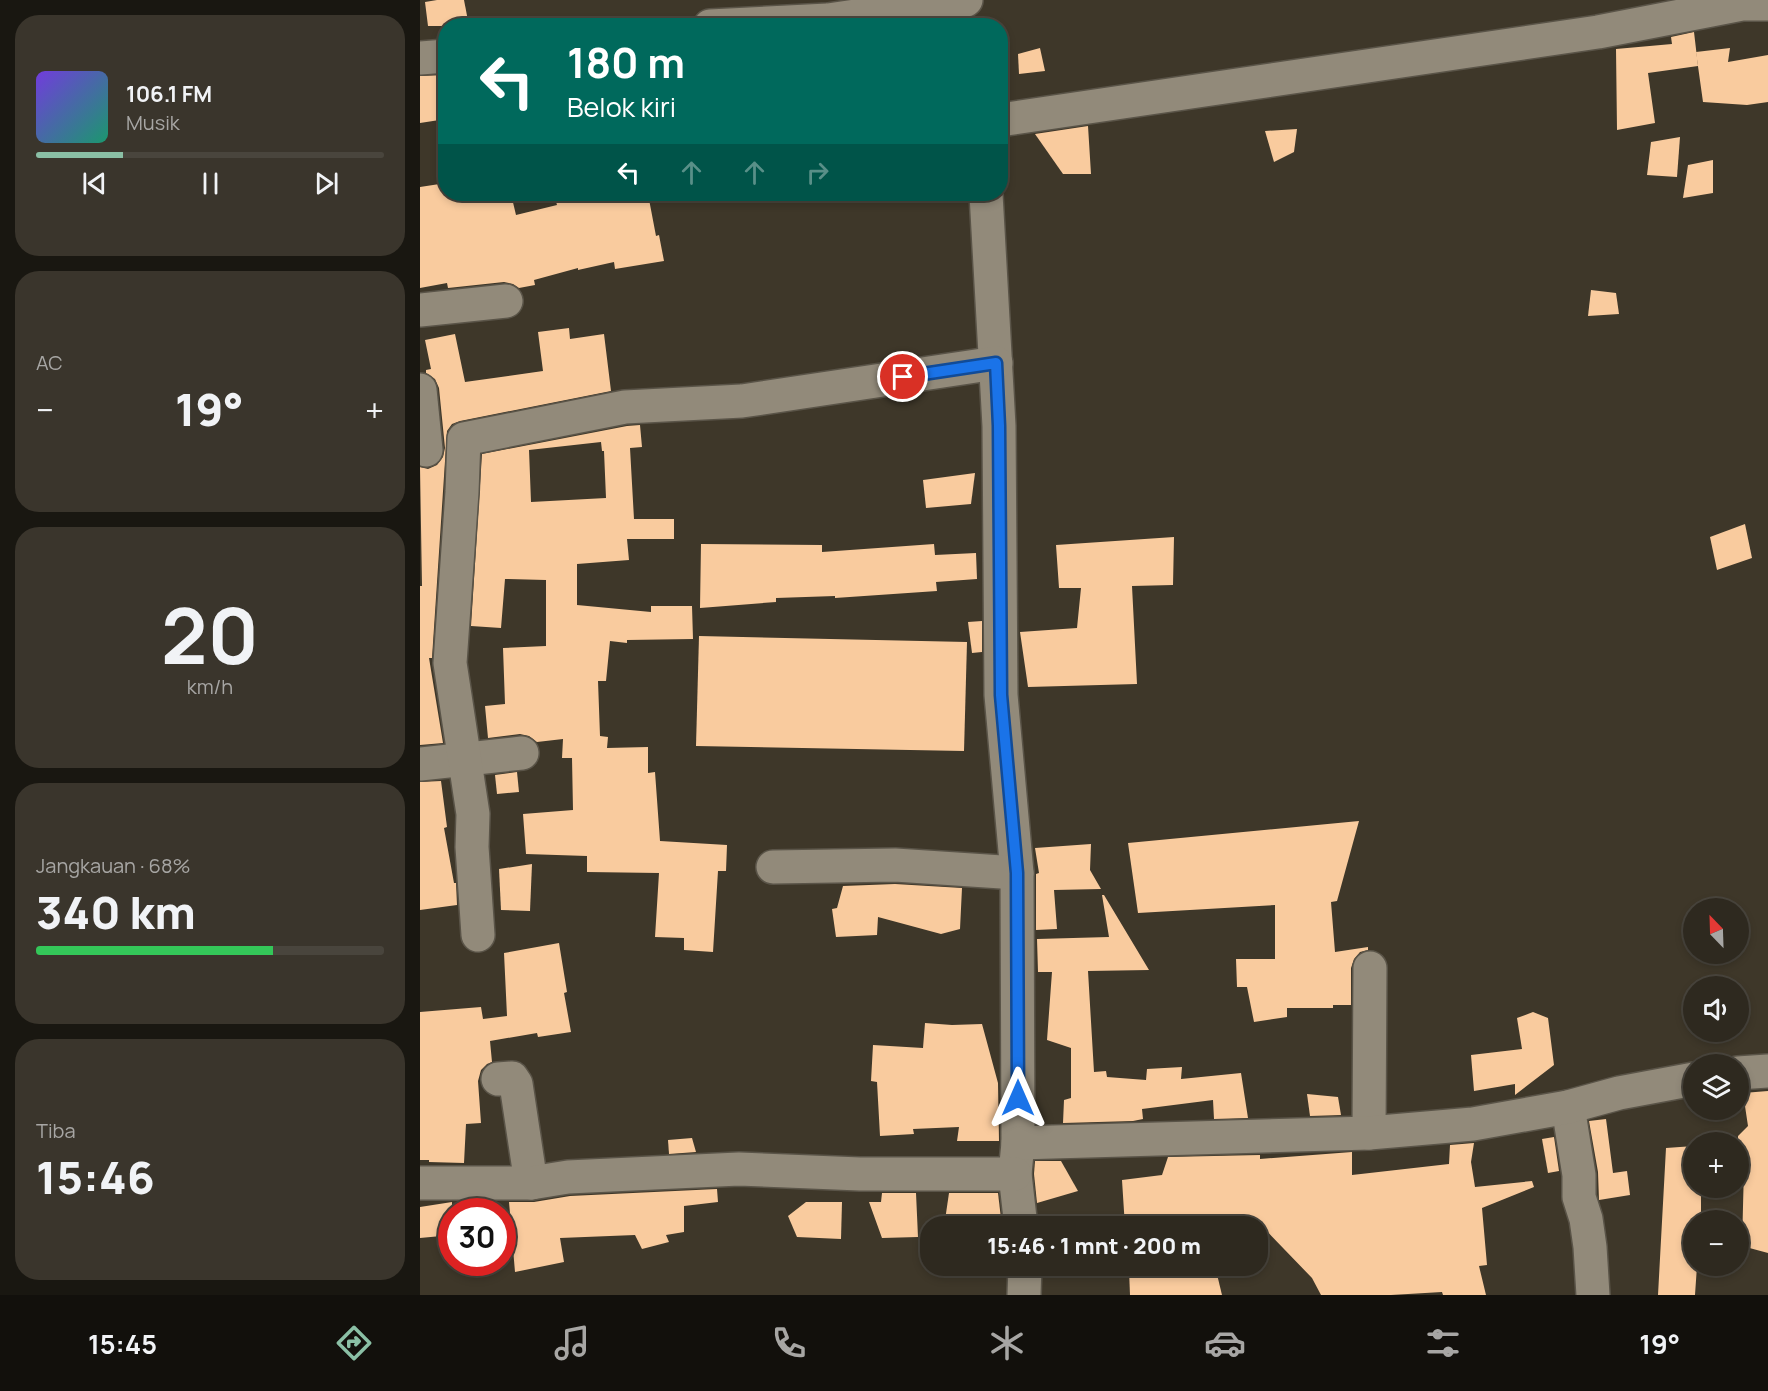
<!DOCTYPE html>
<html lang="id">
<head>
<meta charset="utf-8">
<style>
  :root { --surface:#2e291f; --page:#3a352c; --text:#f1f3f6; --muted:#a7a6a4; --line:#49453d; --accent:#8abfa5 }
  body { margin:0; font-family:Manrope,sans-serif; background:var(--page); color:var(--text); height:100vh; display:flex; flex-direction:column; font-size:22px; white-space:nowrap }
  * { box-sizing:border-box; margin:0 }
  p { font-size:20px; color:var(--muted) }
  .icon { flex:none; width:33px; height:33px; fill:none; stroke:currentColor; stroke-width:2; stroke-linecap:round; stroke-linejoin:round }
  .map { position:relative; flex:1; overflow:hidden }
  .panel { display:flex; flex-direction:column; gap:15px; padding:15px; background:#191711; width:420px }
  .panel>* { flex:none }
  .top-card { position:absolute; left:18px; top:18px; width:570px; height:183px; border-radius:24px; box-shadow:0 3px 9px #0003,0 0 0 2px var(--line); background:#00695c; color:#fff; overflow:hidden }
  .needle { width:39px; rotate:337deg }
  .controls { position:absolute; left:1263px; top:898px; display:grid; gap:12px }
  .controls a { display:grid; place-items:center; width:66px; height:66px; border-radius:50%; background:var(--surface); box-shadow:0 3px 9px #0003,0 0 0 2px var(--line); font-size:30px }
  .speed { position:absolute; left:18px; top:1198px; display:flex; gap:12px; font-size:30px; font-weight:700; text-align:center }
  .speed>* { display:grid; place-content:center; width:78px; height:78px; border-radius:50%; background:var(--surface); box-shadow:0 3px 9px #0003,0 0 0 2px var(--line); line-height:1 }
  .speed .limit { border:9px solid #d22; background:#fff; color:#111 }
  .pin { position:absolute; display:grid; place-items:center; width:51px; height:51px; color:#fff; margin:-26px; border:3px solid #fff; border-radius:50%; box-shadow:0 2px 6px #0007 }
  .me { position:absolute; width:66px; margin:-33px; rotate:0deg; stroke-linejoin:round; filter:drop-shadow(0 0 4px #0008) }
  .turn { display:flex; align-items:center; gap:21px; height:126px; padding:0 30px; font-size:27px }
  .turn .icon { width:78px; height:78px; stroke-width:2.5 }
  .turn b { display:block; font-size:42px; line-height:51px }
  .lanes { display:flex; align-items:center; height:57px; padding:0 30px; background:#0003; justify-content:center; gap:30px; direction:ltr }
  .lanes .off { opacity:.35 }
  .big { font-size:45px; font-weight:800; line-height:1.1 }
  .panel .widget { flex:1; display:flex; flex-direction:column; justify-content:center; gap:9px; min-width:0; padding:0 21px; border-radius:24px; background:var(--page) }
  .panel .dial { align-items:center; gap:0 }
  .dial b { font-size:78px; line-height:1 }
  .song { display:flex; align-items:center; gap:18px }
  .cover { width:72px; height:72px; border-radius:9px; background:linear-gradient(135deg,hsl(260 70% 55%),hsl(160 70% 35%)) }
  .played { height:6px; border-radius:3px; background:linear-gradient(90deg,var(--accent) 25%,var(--line) 25%) }
  .keys { display:flex; justify-content:space-around; direction:ltr }
  .heat { display:flex; justify-content:space-between; align-items:center; font-size:33px; direction:ltr }
  .charge { height:9px; border-radius:4px; background:linear-gradient(90deg,#34c759 68%,var(--line) 0) }
  .trip { position:absolute; left:500px; top:1216px; width:348px; height:60px; border-radius:24px; background:var(--surface); box-shadow:0 3px 9px #0003,0 0 0 2px var(--line); font-weight:800; line-height:60px; text-align:center }
  .tab-bar { display:flex; height:96px; justify-content:space-around; align-items:center; background:#12100c; color:var(--muted) }
  .tab-bar .icon { width:42px; height:42px }
  .tab-bar .active { color:var(--accent) }
  .tab-bar b { font-size:27px; color:var(--text) }
  main { display:flex; flex:1; min-height:0 }
  .map>svg:first-child { display:block }
  .building { fill:#f9cb9e; fill-rule:evenodd }
  .lines { fill:none; stroke-linecap:round; stroke-linejoin:round }
  .minor-casing { stroke:#5a5448; stroke-width:36 }
  .minor { stroke:#928a7a; stroke-width:33 }
  .route-casing { stroke:#114b97; stroke-width:15 }
  .route { stroke:#1a73e8; stroke-width:10 }
</style>
</head>
<body>
<main>
<section class="panel">
<div class="widget">
<div class="song"><i class="cover"></i><div><b>106.1 FM</b><p>Musik</p></div></div>
<div class="played"></div>
<div class="keys"><svg class="icon" aria-label="previous" viewBox="0 0 24 24"><path d="M18 5L8 12l10 7zM5 5v14"/></svg><svg class="icon" aria-label="pause" viewBox="0 0 24 24"><path d="M8 5v14M16 5v14"/></svg><svg class="icon" aria-label="next" viewBox="0 0 24 24"><path d="M6 5l10 7-10 7zM19 5v14"/></svg></div>
</div>
<div class="widget"><p>AC</p>
<div class="heat"><a>−</a><b class="big">19°</b><a>+</a></div>
</div>
<div class="widget dial"><b>20</b><p>km/h</p></div>
<div class="widget"><p>Jangkauan · 68%</p><b class="big">340 km</b><div class="charge"></div></div>
<div class="widget"><p>Tiba</p><b class="big">15:46</b></div>
</section>
<div class="map">
<svg width="1348" height="1295" viewBox="0 0 1348 1295">
  <rect width="100%" height="100%" fill="#3e3729"/>
  <g class="building">
    <path d="M17,0H44L49,26H8L5,2Z"/>
    <path d="M1274,32L1278,66L1228,73L1235,123L1197,130L1196,49L1252,44L1251,37Z"/>
    <path d="M620,48L625,71L599,74L598,54Z"/>
    <path d="M1310,48L1308,62L1348,55V102L1327,105L1283,102L1276,52Z"/>
    <path d="M26,75V119L0,123V76Z"/>
    <path d="M668,126L671,174H643L615,134Z"/>
    <path d="M877,129L874,152L854,162L845,131Z"/>
    <path d="M1260,137L1257,177L1227,175L1231,142Z"/>
    <path d="M1293,160V193L1263,198L1268,165Z"/>
    <path d="M26,183V194H54L56,201L91,194L96,215L137,205L135,198L155,194H228L236,236L239,235L244,261L195,269L194,262L158,270V268L114,280L115,285L99,288L93,284L84,282L28,288L27,283L0,288V187Z"/>
    <path d="M1171,290L1196,293L1199,314L1168,316Z"/>
    <path d="M149,328L150,339L184,334L191,391L40,421L32,424L27,431L12,658H9L23,743L0,745V586H2L0,467L8,469L17,465L23,457L25,448L19,388L15,379L6,373V370L11,369L5,340L35,334L45,382L123,371L118,332Z"/>
    <path d="M220,425L222,447L210,448L214,519H254V539H207L209,560L157,564V605L231,612V606H272L273,639L207,640V643L190,641L186,681H178L180,736L188,737L187,748L228,747V773L235,772L240,841L307,845L306,871H298L293,952L264,950V938L235,937L239,873L167,872V856L106,854L103,814L153,810L152,758H142L143,739L117,742L109,736L100,734L68,738L65,706L85,704L83,648L126,646V580L85,579L81,628L51,626L62,454L207,426ZM181,442L182,451H184L186,498L111,502L109,450Z"/>
    <path d="M555,473L551,504L506,508L503,480Z"/>
    <path d="M1325,524L1332,558L1297,570L1290,537Z"/>
    <path d="M754,537L753,585L712,586L717,684L608,687L600,632L657,628L661,588H639L636,545Z"/>
    <path d="M281,544L402,545V552L514,544L515,555L556,553L557,579L516,582L517,591L415,598V596L356,598V602L280,608Z"/>
    <path d="M562,621V652L552,653L548,622Z"/>
    <path d="M279,636L547,642L544,751L276,746Z"/>
    <path d="M97,772L99,792L77,794L75,775Z"/>
    <path d="M21,781L27,827L24,828L34,883H36L37,905L0,910V782Z"/>
    <path d="M939,821L917,901L911,902L915,952L948,947V950L940,952L934,959L931,968V1005H913V1008H867V1017L834,1022L827,987H817L816,959H855V905L718,913L708,843Z"/>
    <path d="M671,844L670,870L681,889L634,890L637,929L616,930V874L619,873L615,848Z"/>
    <path d="M112,864L110,911L81,910L79,869Z"/>
    <path d="M475,884L542,888L540,929L521,934L458,917L457,935L416,937L412,909L417,908L423,886Z"/>
    <path d="M682,895H684L729,970L668,971L674,1072L686,1071L687,1077L726,1080L727,1069L762,1067L761,1079L821,1073L828,1118L794,1119L793,1100L722,1109L723,1119L713,1121L643,1123L644,1100L651,1098V1048L627,1040L632,972H618L617,939L689,937Z"/>
    <path d="M139,943L147,992L144,993L151,1032L118,1037L117,1033L70,1041L72,1062L67,1064L61,1070L58,1081L61,1123L46,1124L44,1163L9,1162V1160H0V1012L61,1007L63,1019L87,1016L84,953Z"/>
    <path d="M1113,1012L1128,1018L1134,1065L1095,1095V1084L1054,1091L1051,1055L1102,1049L1097,1018Z"/>
    <path d="M505,1023L532,1025L562,1024L578,1083L579,1141H537L539,1127L493,1129L494,1134L460,1136L457,1082L451,1081L453,1045L503,1048Z"/>
    <path d="M1348,1091V1253L1322,1246L1324,1167L1318,1166V1136L1328,1126L1323,1093Z"/>
    <path d="M887,1094L918,1097L921,1115L890,1116Z"/>
    <path d="M1186,1119L1193,1173L1207,1171L1210,1195L1179,1200L1178,1172L1169,1121Z"/>
    <path d="M1134,1137L1139,1171L1128,1173L1122,1139Z"/>
    <path d="M272,1138L276,1152L249,1154L248,1140Z"/>
    <path d="M1054,1143L1051,1162L1055,1187L1112,1181L1114,1187L1062,1208L1067,1265L1059,1266L1066,1295H1023L1022,1292L971,1295H901L892,1278L837,1221H784L786,1227H705L702,1180L742,1175L748,1157L840,1155V1159L932,1152V1175L1029,1164L1030,1145Z"/>
    <path d="M1274,1146V1188H1281V1221H1274V1266H1277L1275,1295H1238L1246,1148Z"/>
    <path d="M615,1161H641L658,1191L617,1203L614,1174Z"/>
    <path d="M297,1189L298,1202L264,1206V1232L246,1235L249,1242L222,1249L215,1235L140,1238L144,1262L95,1272L89,1202H114L150,1196Z"/>
    <path d="M462,1193H496L498,1237L462,1238L449,1202H461Z"/>
    <path d="M529,1193H578L582,1227H524Z"/>
    <path d="M32,1202V1235L0,1238V1207Z"/>
    <path d="M386,1202H422L421,1239L377,1237L368,1216Z"/>
    <path d="M713,1266H795L802,1295H710L709,1270Z"/>
  </g>
  <g class="lines">
    <defs>
      <g id="minor">
        <path d="M290,26L408,20L546,0"/>
        <path d="M0,58L26,56"/>
        <path d="M580,120L1178,32L1322,4H1348"/>
        <path d="M566,194L579,426L581,695L597,873L598,1143L595,1174L601,1227"/>
        <path d="M0,310L86,301"/>
        <path d="M0,390L6,450"/>
        <path d="M0,764L102,753"/>
        <path d="M353,867L475,865L597,873"/>
        <path d="M58,935L52,847L53,814L30,663L42,492L44,439L205,407L322,401L576,363"/>
        <path d="M1318,1073L1348,1071"/>
        <path d="M78,1079L92,1078L96,1084L111,1183"/>
        <path d="M1148,1107L1159,1175V1197L1166,1219L1170,1247L1173,1295"/>
        <path d="M949,1133L950,968"/>
        <path d="M598,1143L949,1133L1053,1124L1148,1107L1199,1093L1274,1079"/>
        <path d="M0,1183H111L148,1177L319,1169L440,1174H595"/>
        <path d="M604,1295L605,1266"/>
      </g>
    </defs>
    <use href="#minor" class="minor-casing"/>
    <use href="#minor" class="minor"/>
  </g>
  <g class="lines">
    <defs>
      <path id="route" d="M483,377L576,363L579,426L581,695L597,873L598,1098"/>
    </defs>
    <use href="#route" class="route-casing"/>
    <use href="#route" class="route"/>
  </g>
</svg>
<div class="controls">
<a><svg class="needle" viewBox="-14 -14 28 28"><path d="M0-13l5 13h-10z" fill="#e53935"/><path d="M0 13l5-13h-10z" fill="#a7a6a4"/></svg></a>
<a><svg class="icon" aria-label="sound" viewBox="0 0 24 24"><path d="M4 9h4l5-4v14l-5-4H4zM17 9q2 3 0 6"/></svg></a>
<a><svg class="icon" aria-label="layers" viewBox="0 0 24 24"><path d="M12 4l9 5-9 5-9-5zM3 14l9 5 9-5"/></svg></a>
<a>+</a>
<a>−</a>
</div>
<div class="speed"><div class="limit">30</div></div>
<div class="pin" style="left:483px;top:377px;background:#d93025"><svg class="icon" aria-label="arrive" viewBox="0 0 24 24"><path d="M6 21V4h12l-3 4 3 4H6"/></svg></div>
<svg class="me" style="left:598px;top:1098px" viewBox="-20 -20 40 40"><path d="M0-17L14 15 0 8-14 15z" fill="#1a73e8" stroke="#fff" stroke-width="4"/></svg>
<div class="trip">15:46 · 1 mnt · 200 m</div>
<div class="top-card">
<div class="turn"><svg class="icon" aria-label="left" viewBox="0 0 24 24"><path d="M17 20v-9H6M10 6l-5 5 5 5"/></svg><div><b>180 m</b>Belok kiri</div></div>
<div class="lanes"><svg class="icon" aria-label="left" viewBox="0 0 24 24"><path d="M17 20v-9H6M10 6l-5 5 5 5"/></svg><svg class="icon off" aria-label="ahead" viewBox="0 0 24 24"><path d="M12 20V5M6 11l6-6 6 6"/></svg><svg class="icon off" aria-label="ahead" viewBox="0 0 24 24"><path d="M12 20V5M6 11l6-6 6 6"/></svg><svg class="icon off" aria-label="right" viewBox="0 0 24 24"><path d="M7 20v-9h11M14 6l5 5-5 5"/></svg></div>
</div>
</div>
</main>
<nav class="tab-bar">
<b>15:45</b>
<svg class="icon active" aria-label="directions" viewBox="0 0 24 24"><path d="M12 3l9 9-9 9-9-9zM9 14v-3h6M13 9l2 2-2 2"/></svg>
<svg class="icon" aria-label="music" viewBox="0 0 24 24"><path d="M9 18V5l10-2v13"/><circle cx="6" cy="18" r="3"/><circle cx="16" cy="16" r="3"/></svg>
<svg class="icon" aria-label="phone" viewBox="0 0 24 24"><path d="M5 4h4l2 5-3 2q2 4 5 5l2-3 5 2v4C11 20 4 13 5 4z"/></svg>
<svg class="icon" aria-label="climate" viewBox="0 0 24 24"><path d="M12 3v18M4 7l16 10M4 17L20 7"/></svg>
<svg class="icon" aria-label="car" viewBox="0 0 24 24"><path d="M5 17H2v-5l4-1 3-4h7l3 4 3 1v5h-3M9 17h6M6 11h13"/><circle cx="7" cy="17" r="2"/><circle cx="17" cy="17" r="2"/></svg>
<svg class="icon" aria-label="filters" viewBox="0 0 24 24"><path d="M4 7h16M4 17h16"/><circle cx="9" cy="7" r="2"/><circle cx="15" cy="17" r="2"/></svg>
<b>19°</b>
</nav>
</body>
</html>
